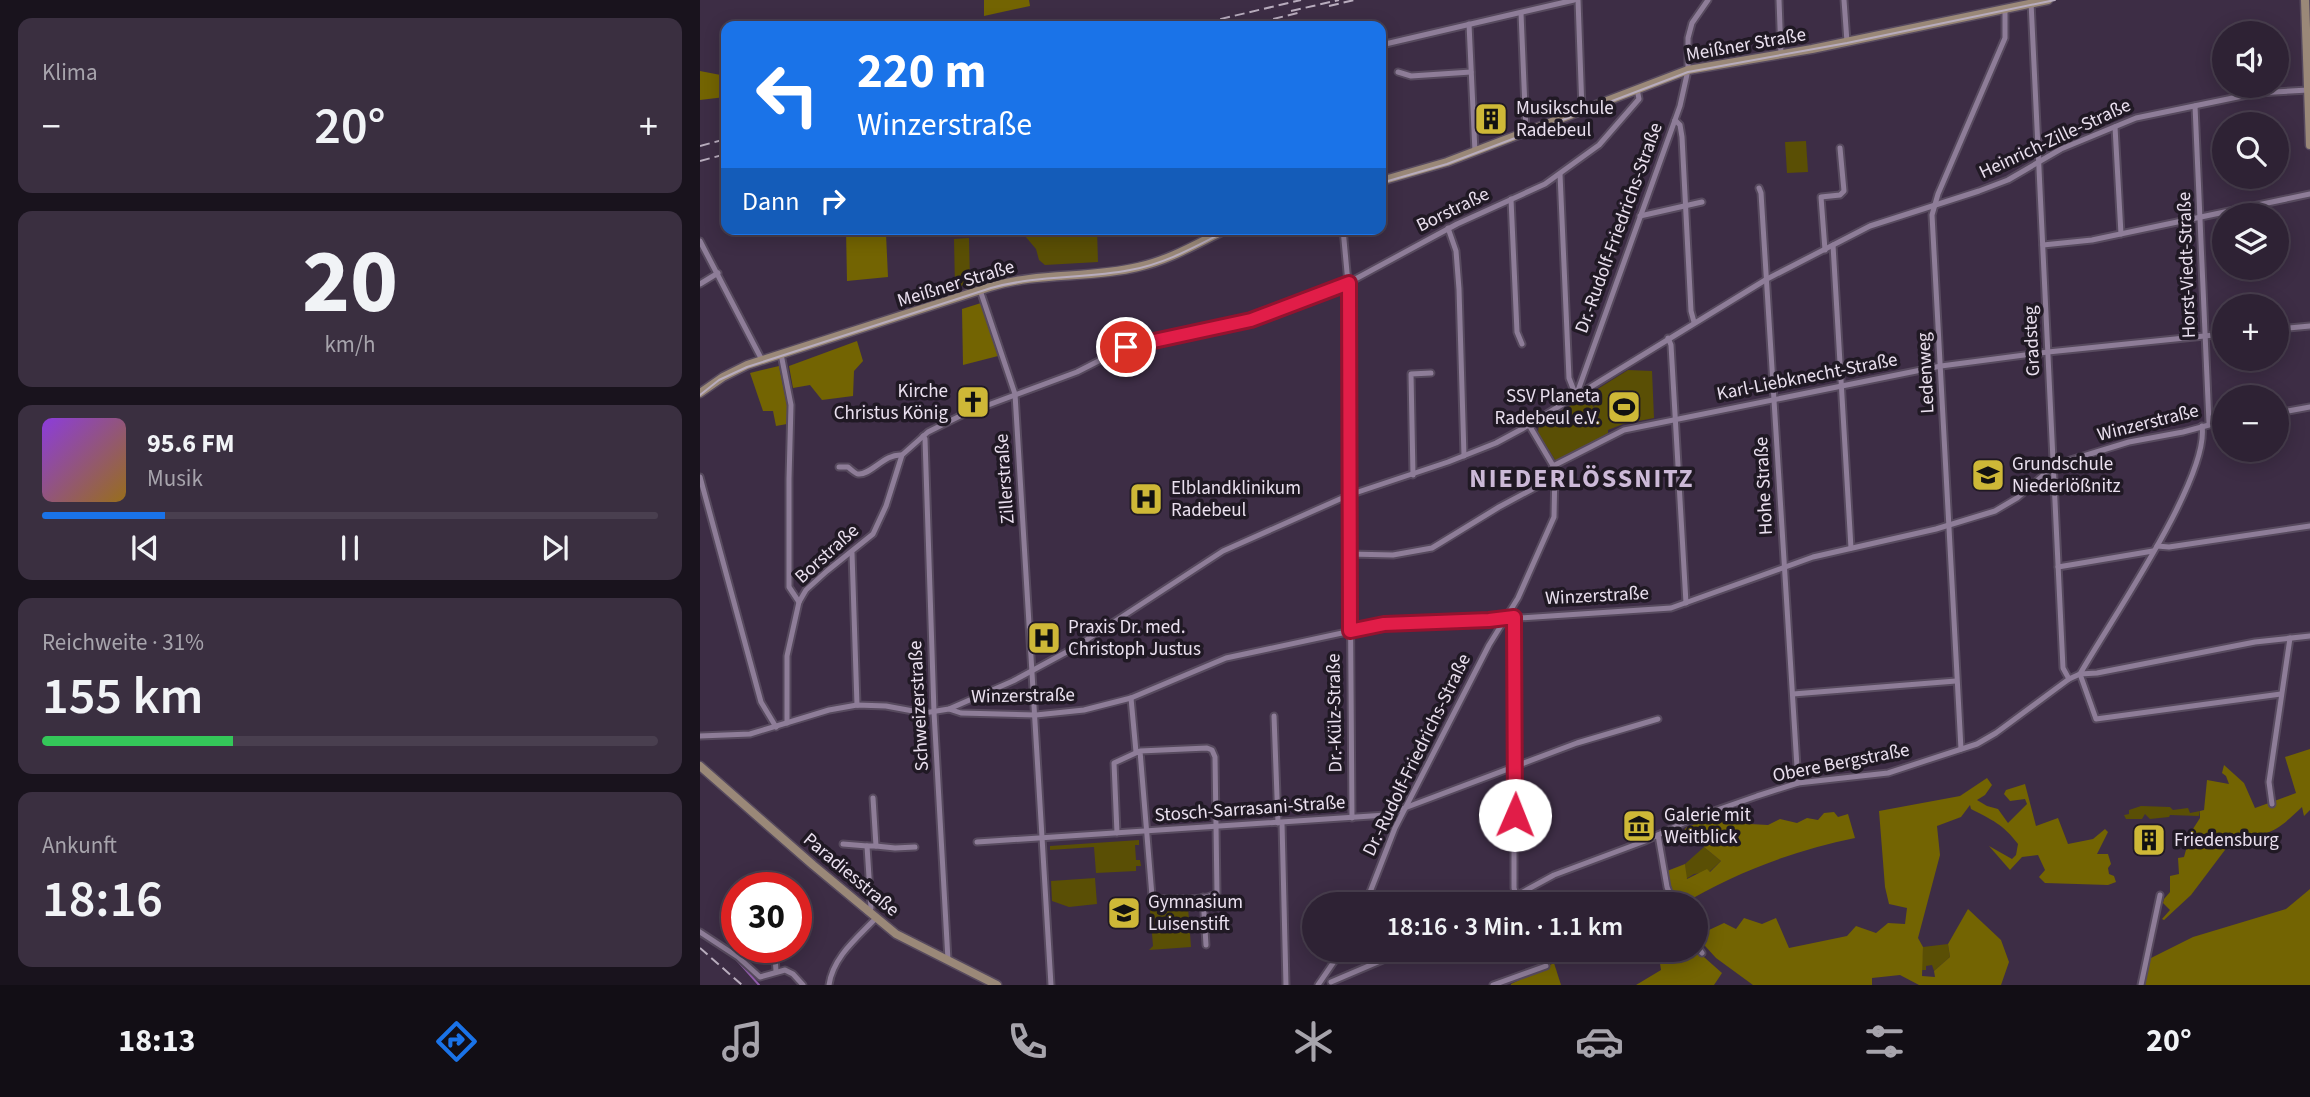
<!DOCTYPE html>
<html lang="de">
<head>
<meta charset="utf-8">
<style>
  :root { --surface:#2e2234; --page:#3a2f40; --text:#f1f3f6; --muted:#a7a4ac; --line:#493f4f; --accent:#1a73e8 }
  body { margin:0; font-family:"Source Sans 3",sans-serif; background:var(--page); color:var(--text); height:100vh; display:flex; flex-direction:column; font-size:26px; white-space:nowrap }
  * { box-sizing:border-box; margin:0 }
  p { font-size:23px; color:var(--muted) }
  .icon { flex:none; width:38px; height:38px; fill:none; stroke:currentColor; stroke-width:2; stroke-linecap:round; stroke-linejoin:round }
  .map { position:relative; flex:1; overflow:hidden }
  .sheet { display:flex; flex-direction:column; gap:18px; padding:18px; background:#19131d; width:700px }
  .sheet>* { flex:none }
  .guide { position:absolute; left:21px; top:21px; width:665px; height:214px; border-radius:14px; box-shadow:0 4px 18px #0003,0 0 0 2px var(--line); background:#1a73e8; color:#fff; overflow:hidden }
  .fabs { position:absolute; left:1512px; top:21px; display:grid; gap:14px }
  .fabs a { display:grid; place-items:center; width:77px; height:77px; border-radius:50%; background:var(--surface); box-shadow:0 4px 18px #0003,0 0 0 2px var(--line); font-size:35px }
  .speed { position:absolute; left:21px; top:872px; display:flex; gap:14px; font-size:35px; font-weight:700; text-align:center }
  .speed>* { display:grid; place-content:center; width:91px; height:91px; border-radius:50%; background:var(--surface); box-shadow:0 4px 18px #0003,0 0 0 2px var(--line); line-height:1 }
  .speed .limit { border:10px solid #d22; background:#fff; color:#111 }
  .pin { position:absolute; display:grid; place-items:center; width:60px; height:60px; color:#fff; margin:-30px; border:4px solid #fff; border-radius:50%; box-shadow:0 2px 7px #0007 }
  .me { position:absolute; width:77px; margin:-38px; rotate:1deg; stroke-linejoin:round; filter:drop-shadow(0 0 5px #0008) }
  .turn { display:flex; align-items:center; gap:24px; height:147px; padding:0 21px; font-size:32px }
  .turn .icon { width:91px; height:91px; stroke-width:2.5 }
  .turn b { display:block; font-size:49px; line-height:60px }
  .then { display:flex; align-items:center; height:66px; padding:0 21px; background:#0003; gap:14px; font-size:26px }
  .big { font-size:52px; font-weight:600; line-height:1.1 }
  .sheet .card { flex:1; display:flex; flex-direction:column; justify-content:center; gap:10px; min-width:0; padding:0 24px; border-radius:14px; background:var(--page) }
  .sheet .dial { align-items:center; gap:0 }
  .dial b { font-size:91px; line-height:1 }
  .song { display:flex; align-items:center; gap:21px }
  .cover { width:84px; height:84px; border-radius:10px; background:linear-gradient(135deg,hsl(270 70% 55%),hsl(40 70% 35%)) }
  .played { height:7px; border-radius:4px; background:linear-gradient(90deg,var(--accent) 20%,var(--line) 20%) }
  .keys { display:flex; justify-content:space-around; direction:ltr }
  .heat { display:flex; justify-content:space-between; align-items:center; font-size:38px; direction:ltr }
  .charge { height:10px; border-radius:5px; background:linear-gradient(90deg,#34c759 31%,var(--line) 0) }
  .trip { position:absolute; left:602px; top:892px; width:406px; height:70px; border-radius:35px; background:var(--surface); box-shadow:0 4px 18px #0003,0 0 0 2px var(--line); font-weight:600; line-height:70px; text-align:center }
  .tab-bar { display:flex; height:112px; justify-content:space-around; align-items:center; background:#120e15; color:var(--muted) }
  .tab-bar .icon { width:49px; height:49px }
  .tab-bar .on { color:var(--accent) }
  .tab-bar b { font-size:32px; color:var(--text) }
  main { display:flex; flex:1; min-height:0 }
  .map>svg:first-child { display:block }
  .green { fill:#5a4f05 }
  .forest { fill:#736402 }
  .lines { fill:none; stroke-linecap:round; stroke-linejoin:round }
  .stream { stroke:#905caa; stroke-width:2 }
  .street-casing { stroke:#574a5e; stroke-width:9 }
  .secondary-casing { stroke:#574a5e; stroke-width:11 }
  .street { stroke:#8e7d98; stroke-width:5 }
  .secondary { stroke:#9a8878; stroke-width:8 }
  .tram { stroke:#b8acbd; stroke-width:2 }
  .rail { stroke:#b8acbd; stroke-width:2; stroke-dasharray:10 5; stroke-linecap:butt }
  .route-casing { stroke:#92132f; stroke-width:18 }
  .route { stroke:#e11d48; stroke-width:12 }
  .labels { text-anchor:middle; dominant-baseline:central; stroke-width:7; stroke-linejoin:round; paint-order:stroke }
  .street-label { font-size:19px; fill:#eae0ef; stroke:#201924 }
  .poi-label { font-size:19px; fill:#eae0ef; stroke:#201924; text-anchor:start }
  .district-label { font-size:26px; font-weight:bold; letter-spacing:2px; fill:#ccb9d7; stroke:#201924 }
</style>
</head>
<body>
<main>
<section class="sheet">
<div class="card"><p>Klima</p>
<div class="heat"><a>−</a><b class="big">20°</b><a>+</a></div>
</div>
<div class="card dial"><b>20</b><p>km/h</p></div>
<div class="card">
<div class="song"><i class="cover"></i><div><b>95.6 FM</b><p>Musik</p></div></div>
<div class="played"></div>
<div class="keys"><svg class="icon" aria-label="previous" viewBox="0 0 24 24"><path d="M18 5L8 12l10 7zM5 5v14"/></svg><svg class="icon" aria-label="pause" viewBox="0 0 24 24"><path d="M8 5v14M16 5v14"/></svg><svg class="icon" aria-label="next" viewBox="0 0 24 24"><path d="M6 5l10 7-10 7zM19 5v14"/></svg></div>
</div>
<div class="card"><p>Reichweite · 31%</p><b class="big">155 km</b><div class="charge"></div></div>
<div class="card"><p>Ankunft</p><b class="big">18:16</b></div>
</section>
<div class="map">
<svg width="1610" height="985" viewBox="0 0 1610 985">
  <rect width="100%" height="100%" fill="#3d2d45"/>
  <g class="green">
    <path d="M1106,141L1108,172L1087,173L1085,142Z"/>
    <path d="M325,229H397L398,262L345,265L339,260L336,249L325,236Z"/>
    <path d="M269,238L270,283L255,288L254,239Z"/>
    <path d="M928,370L952,371L954,418L923,424L908,430V433L857,463L838,433L839,424L887,396L901,420L888,395Z"/>
    <path d="M1441,806L1470,807L1473,810L1488,808L1490,813L1500,811L1499,816L1470,815L1469,817L1450,819L1445,814L1442,819H1426L1424,815L1429,814V810Z"/>
    <path d="M439,840V845H435L436,860H440L441,866H436V871L396,873L394,847L350,850V846Z"/>
    <path d="M1004,847L1021,861L1009,872L994,874L986,879L985,864Z"/>
    <path d="M395,878L397,904L369,907L352,901L351,881Z"/>
    <path d="M488,907L491,947L449,950L453,946L450,910Z"/>
    <path d="M1248,944L1250,957L1234,971L1232,965L1226,966V970H1221L1223,947Z"/>
  </g>
  <g class="forest">
    <path d="M284,0H329L330,6L284,16Z"/>
    <path d="M0,71L26,76V104L25,97L0,100Z"/>
    <path d="M146,229H183L186,234L188,277L147,281Z"/>
    <path d="M281,303L298,356L263,365L262,309Z"/>
    <path d="M157,341L163,361L154,371L153,396L122,400L110,385L93,388L89,366Z"/>
    <path d="M79,366L87,405V424L76,426L73,411H63L50,373Z"/>
    <path d="M1610,749V810L1604,816L1602,807C1576,832 1570,835 1534,838L1491,895L1464,920L1462,919L1470,910L1463,903L1464,899L1470,892V876L1479,874L1478,858L1484,857L1491,832L1500,818V811L1504,810L1507,780L1529,784L1526,776L1522,773L1524,765L1544,783L1555,808L1596,793L1585,757Z"/>
    <path d="M1287,778L1292,785L1285,795L1277,800L1287,806L1298,809L1308,823L1327,804L1325,799L1310,801L1304,794L1306,790L1325,784L1336,826L1358,818L1368,844L1393,839L1405,829L1408,832L1397,854H1408L1411,864L1408,868L1409,874L1414,876L1416,882L1408,885L1345,883L1339,877L1345,870L1338,855L1322,857L1310,870L1289,846L1312,859L1316,855L1318,844C1303,824 1292,820 1271,809L1270,805L1261,817L1237,826L1240,855L1218,938L1223,947L1222,976L1235,977L1234,971L1250,957L1248,944L1268,909L1301,940L1309,962L1301,985H1219L1200,975L1172,978V985H1053L1016,958L996,936L1024,923L1036,929L1044,918L1062,924L1076,918L1089,948L1147,936L1156,926L1176,933L1188,923L1205,924L1207,908L1189,904L1185,887L1179,811L1260,796Z"/>
    <path d="M1044,807L1050,817V824L1068,825L1080,819L1097,823L1107,818L1118,820L1124,813L1134,812L1138,817L1148,814L1155,838C1095,850 1034,873 981,905L973,893L967,871L985,864L987,879L1007,869L1010,872L1021,861L1004,847L1005,841L1013,845L1015,840L1011,833H993L988,845L979,843L975,839L987,827L1011,818L1019,824L1022,820L1018,816Z"/>
    <path d="M1610,889V985H1445L1449,959L1493,937L1586,909Z"/>
    <path d="M958,950H996L1022,973L1014,985H936L961,970Z"/>
    <path d="M854,963L861,985H811V984Z"/>
  </g>
  <g class="lines">
    <path class="stream" d="M0,935L36,959L59,985"/>
    <defs>
      <g id="street">
        <path d="M878,0L882,110"/>
        <path d="M1079,0L1081,54"/>
        <path d="M1144,0L1147,42"/>
        <path d="M1331,2L1363,668L1369,679"/>
        <path d="M821,13L826,132"/>
        <path d="M769,24L775,152"/>
        <path d="M681,45L874,0"/>
        <path d="M698,72L711,76L771,72"/>
        <path d="M1495,106L1509,423"/>
        <path d="M975,120L980,125L982,137L991,311L994,322"/>
        <path d="M1415,127L1421,234"/>
        <path d="M860,174L869,378L876,396"/>
        <path d="M1059,188L1061,193L1098,783"/>
        <path d="M811,199L817,332L822,344"/>
        <path d="M940,216L1002,202"/>
        <path d="M748,228L756,251L759,289L764,456"/>
        <path d="M643,229L648,283L652,818"/>
        <path d="M0,241L62,360"/>
        <path d="M1133,245L1151,548"/>
        <path d="M1343,245L1392,240L1610,194"/>
        <path d="M1125,250L1121,197L1140,195L1144,191L1140,148"/>
        <path d="M0,284L18,273"/>
        <path d="M280,290L315,394L351,985"/>
        <path d="M1577,329L1610,326"/>
        <path d="M968,338L971,345L986,603"/>
        <path d="M81,354L91,405L89,479V587L99,602"/>
        <path d="M876,396L980,106L988,70V38L992,23L1008,0"/>
        <path d="M1577,413L1610,407"/>
        <path d="M223,436L225,439L234,712L248,960"/>
        <path d="M853,466L924,430L1241,366L1348,352L1524,334"/>
        <path d="M139,467H148C149,468 156,474 158,474C170,476 185,453 202,455"/>
        <path d="M713,475L711,374L731,373"/>
        <path d="M0,477L61,702L76,727"/>
        <path d="M1457,546L1469,547L1610,526"/>
        <path d="M152,553L157,705"/>
        <path d="M649,554L693,555L732,548L799,507L855,477"/>
        <path d="M1358,567L1453,551"/>
        <path d="M814,617V888L816,895"/>
        <path d="M1380,674C1408,624 1510,478 1502,426"/>
        <path d="M1380,674L1396,719L1581,694"/>
        <path d="M1093,694L1256,681"/>
        <path d="M431,698L436,752"/>
        <path d="M249,709L261,713L336,715L384,710L431,698L526,658L684,624L789,620L971,608L1113,557L1236,529L1295,511L1317,498L1353,467L1367,461L1429,442L1483,432L1524,421"/>
        <path d="M574,716L578,823"/>
        <path d="M87,723V656L99,602L106,590L127,571L173,534L186,506L202,455L228,432L264,414L377,372L426,347L551,320L648,283L757,224L845,184L899,145L939,99L937,89"/>
        <path d="M0,736L50,734L129,710L157,705L186,706L224,713L249,709L313,681L374,648L523,551L649,495L748,462L796,443L822,429L1067,279L1170,226L1279,191L1308,180L1361,149L1436,118L1557,93L1608,90"/>
        <path d="M1261,749L1232,215L1238,194L1305,38V9"/>
        <path d="M1572,804L1569,782L1590,638"/>
        <path d="M582,823L586,985"/>
        <path d="M417,833L414,763L440,751L507,748L512,750L515,757L517,893C502,902 473,898 456,899L452,896L440,751"/>
        <path d="M958,835L967,887L974,905"/>
        <path d="M277,842L686,815L877,743L958,719"/>
        <path d="M143,844L167,846"/>
        <path d="M176,846L195,848L215,847"/>
        <path d="M503,897L506,945"/>
        <path d="M665,905L695,828L789,645L818,598L854,517L855,469L829,425"/>
        <path d="M799,905L854,875L945,841L994,818L1057,796L1098,783L1188,773L1277,744L1296,733L1369,679L1380,674L1397,673L1555,642L1610,636"/>
        <path d="M168,912L171,908L167,846H176L173,798"/>
        <path d="M0,932L38,957L60,977L85,970L93,974L103,985"/>
        <path d="M996,945L1002,953"/>
        <path d="M76,971L75,956L80,947"/>
        <path d="M631,982L706,950"/>
        <path d="M129,985C133,957 157,938 176,918"/>
        <path d="M618,985L642,950"/>
        <path d="M793,985L846,966"/>
        <path d="M1441,985L1460,895"/>
      </g>
      <g id="secondary">
        <path d="M1605,0L1610,145"/>
        <path d="M681,181L747,162L988,70L1112,49L1348,0"/>
        <path d="M0,393L23,377L47,365L290,287C338,272 389,279 438,267C470,260 498,243 527,229"/>
        <path d="M0,766L113,865L196,934L297,985"/>
      </g>
    </defs>
    <use href="#street" class="street-casing"/>
    <use href="#secondary" class="secondary-casing"/>
    <use href="#street" class="street"/>
    <use href="#secondary" class="secondary"/>
    <g class="tram">
      <path d="M681,183L747,164L988,72L1147,43L1355,0"/>
      <path d="M0,395L19,380L47,367L291,288C337,275 384,279 430,270C466,264 498,245 530,229"/>
    </g>
    <g class="rail">
      <path d="M629,6L654,0"/>
      <path d="M591,11L639,0"/>
      <path d="M491,26L601,0"/>
      <path d="M544,26L602,12"/>
      <path d="M0,146L26,139"/>
      <path d="M0,161L26,154"/>
      <path d="M0,948L42,985"/>
    </g>
  </g>
  <g class="lines">
    <defs>
      <path id="route" d="M426,347L551,320L649,283L650,631L684,624L789,620L814,617L815,815"/>
    </defs>
    <use href="#route" class="route-casing"/>
    <use href="#route" class="route"/>
  </g>
  <defs>
    <symbol id="building-square" viewBox="-11 -11 22 22"><rect x="-9" y="-9" width="18" height="18" rx="4" fill="#ceb837" stroke="#201924"/><path d="M-4-6H4V6H1V3H-1V6H-4ZM-2.5-4.3h1.7v1.8h-1.7ZM.8-4.3h1.7v1.8H.8ZM-2.5-1h1.7V.8h-1.7ZM.8-1h1.7V.8H.8Z" fill="#111"/></symbol>
    <symbol id="church-square" viewBox="-11 -11 22 22"><rect x="-9" y="-9" width="18" height="18" rx="4" fill="#ceb837" stroke="#201924"/><path d="M-1.2-6h2.4v3.5h3.3v2.4h-3.3V6h-2.4V-.1h-3.3v-2.4h3.3Z" fill="#111"/></symbol>
    <symbol id="stadium-square" viewBox="-11 -11 22 22"><rect x="-9" y="-9" width="18" height="18" rx="4" fill="#ceb837" stroke="#201924"/><path d="M0-5a6.5 5 0 1 0 0 10a6.5 5 0 1 0 0-10ZM-3.5-1.8h7v3.6h-7Z" fill="#111"/></symbol>
    <symbol id="school-square" viewBox="-11 -11 22 22"><rect x="-9" y="-9" width="18" height="18" rx="4" fill="#ceb837" stroke="#201924"/><path d="M0-5L7-2L0 1L-7-2ZM-4 1L0 2.5L4 1V4Q0 6-4 4Z" fill="#111"/></symbol>
    <symbol id="hospital-square" viewBox="-11 -11 22 22"><rect x="-9" y="-9" width="18" height="18" rx="4" fill="#ceb837" stroke="#201924"/><path d="M-5-5h3v3.5h4V-5h3V5h-3V1.5h-4V5h-3Z" fill="#111"/></symbol>
    <symbol id="museum-square" viewBox="-11 -11 22 22"><rect x="-9" y="-9" width="18" height="18" rx="4" fill="#ceb837" stroke="#201924"/><path d="M0-6L6-3V-2H-6V-3ZM-5-1h2V3h-2ZM-1-1h2V3h-2ZM3-1h2V3H3ZM-6 4H6V6H-6Z" fill="#111"/></symbol>
  </defs>
  <g fill-rule="evenodd">
    <use href="#building-square" x="772" y="100" width="38" height="38"/>
    <use href="#church-square" x="254" y="383" width="38" height="38"/>
    <use href="#stadium-square" x="905" y="388" width="38" height="38"/>
    <use href="#school-square" x="1269" y="456" width="38" height="38"/>
    <use href="#hospital-square" x="427" y="480" width="38" height="38"/>
    <use href="#hospital-square" x="325" y="619" width="38" height="38"/>
    <use href="#museum-square" x="920" y="807" width="38" height="38"/>
    <use href="#building-square" x="1430" y="821" width="38" height="38"/>
    <use href="#school-square" x="405" y="894" width="38" height="38"/>
  </g>
  <g class="labels">
    <g class="street-label">
      <text transform="translate(1046 45) rotate(-10)">Meißner Straße</text>
      <text transform="translate(1355 139) rotate(-25)">Heinrich-Zille-Straße</text>
      <text transform="translate(753 210) rotate(-26)">Borstraße</text>
      <text transform="translate(919 228) rotate(-70)">Dr.-Rudolf-Friedrichs-Straße</text>
      <text transform="translate(1487 265) rotate(-92)">Horst-Viedt-Straße</text>
      <text transform="translate(256 284) rotate(-17)">Meißner Straße</text>
      <text transform="translate(1332 341) rotate(-93)">Gradsteg</text>
      <text transform="translate(1226 373) rotate(-93)">Ledenweg</text>
      <text transform="translate(1107 377) rotate(-11)">Karl-Liebknecht-Straße</text>
      <text transform="translate(1448 423) rotate(-14)">Winzerstraße</text>
      <text transform="translate(305 479) rotate(-94)">Zillerstraße</text>
      <text transform="translate(1064 486) rotate(-93)">Hohe Straße</text>
      <text transform="translate(127 554) rotate(-42)">Borstraße</text>
      <text transform="translate(897 596) rotate(-3)">Winzerstraße</text>
      <text transform="translate(323 696) rotate(-1)">Winzerstraße</text>
      <text transform="translate(219 706) rotate(-93)">Schweizerstraße</text>
      <text transform="translate(635 713) rotate(-91)">Dr.-Külz-Straße</text>
      <text transform="translate(717 755) rotate(-64)">Dr.-Rudolf-Friedrichs-Straße</text>
      <text transform="translate(1141 763) rotate(-11)">Obere Bergstraße</text>
      <text transform="translate(550 809) rotate(-4)">Stosch-Sarrasani-Straße</text>
      <text transform="translate(151 875) rotate(40)">Paradiesstraße</text>
    </g>
    <g class="poi-label">
      <text x="816" y="108">Musikschule<tspan x="816" dy="22">Radebeul</tspan></text>
      <text x="248" y="391" text-anchor="end">Kirche<tspan x="248" dy="22">Christus König</tspan></text>
      <text x="900" y="396" text-anchor="end">SSV Planeta<tspan x="900" dy="22">Radebeul e.V.</tspan></text>
      <text x="1312" y="464">Grundschule<tspan x="1312" dy="22">Niederlößnitz</tspan></text>
      <text x="471" y="488">Elblandklinikum<tspan x="471" dy="22">Radebeul</tspan></text>
      <text x="368" y="627">Praxis Dr. med.<tspan x="368" dy="22">Christoph Justus</tspan></text>
      <text x="964" y="815">Galerie mit<tspan x="964" dy="22">Weitblick</tspan></text>
      <text x="1474" y="840">Friedensburg</text>
      <text x="448" y="902">Gymnasium<tspan x="448" dy="22">Luisenstift</tspan></text>
    </g>
    <g class="district-label">
      <text x="882" y="478">NIEDERLÖSSNITZ</text>
    </g>
  </g>
</svg>
<div class="fabs">
<a><svg class="icon" aria-label="sound" viewBox="0 0 24 24"><path d="M4 9h4l5-4v14l-5-4H4zM17 9q2 3 0 6"/></svg></a>
<a><svg class="icon" aria-label="search" viewBox="0 0 24 24"><circle cx="10" cy="10" r="6"/><path d="M15 15l6 6"/></svg></a>
<a><svg class="icon" aria-label="layers" viewBox="0 0 24 24"><path d="M12 4l9 5-9 5-9-5zM3 14l9 5 9-5"/></svg></a>
<a>+</a>
<a>−</a>
</div>
<div class="speed"><div class="limit">30</div></div>
<div class="pin" style="left:426px;top:347px;background:#d93025"><svg class="icon" aria-label="arrive" viewBox="0 0 24 24"><path d="M6 21V4h12l-3 4 3 4H6"/></svg></div>
<svg class="me" style="left:815px;top:815px" viewBox="-20 -20 40 40"><circle r="19" fill="#fff"/><path d="M0-13L10 11 0 6-10 11z" fill="#e11d48"/></svg>
<div class="trip">18:16 · 3 Min. · 1.1 km</div>
<div class="guide">
<div class="turn"><svg class="icon" aria-label="left" viewBox="0 0 24 24"><path d="M17 20v-9H6M10 6l-5 5 5 5"/></svg><div><b>220 m</b>Winzerstraße</div></div>
<div class="then">Dann<svg class="icon" aria-label="right" viewBox="0 0 24 24"><path d="M7 20v-9h11M14 6l5 5-5 5"/></svg></div>
</div>
</div>
</main>
<nav class="tab-bar">
<b>18:13</b>
<svg class="icon on" aria-label="directions" viewBox="0 0 24 24"><path d="M12 3l9 9-9 9-9-9zM9 14v-3h6M13 9l2 2-2 2"/></svg>
<svg class="icon" aria-label="music" viewBox="0 0 24 24"><path d="M9 18V5l10-2v13"/><circle cx="6" cy="18" r="3"/><circle cx="16" cy="16" r="3"/></svg>
<svg class="icon" aria-label="phone" viewBox="0 0 24 24"><path d="M5 4h4l2 5-3 2q2 4 5 5l2-3 5 2v4C11 20 4 13 5 4z"/></svg>
<svg class="icon" aria-label="climate" viewBox="0 0 24 24"><path d="M12 3v18M4 7l16 10M4 17L20 7"/></svg>
<svg class="icon" aria-label="car" viewBox="0 0 24 24"><path d="M5 17H2v-5l4-1 3-4h7l3 4 3 1v5h-3M9 17h6M6 11h13"/><circle cx="7" cy="17" r="2"/><circle cx="17" cy="17" r="2"/></svg>
<svg class="icon" aria-label="filters" viewBox="0 0 24 24"><path d="M4 7h16M4 17h16"/><circle cx="9" cy="7" r="2"/><circle cx="15" cy="17" r="2"/></svg>
<b>20°</b>
</nav>
</body>
</html>
